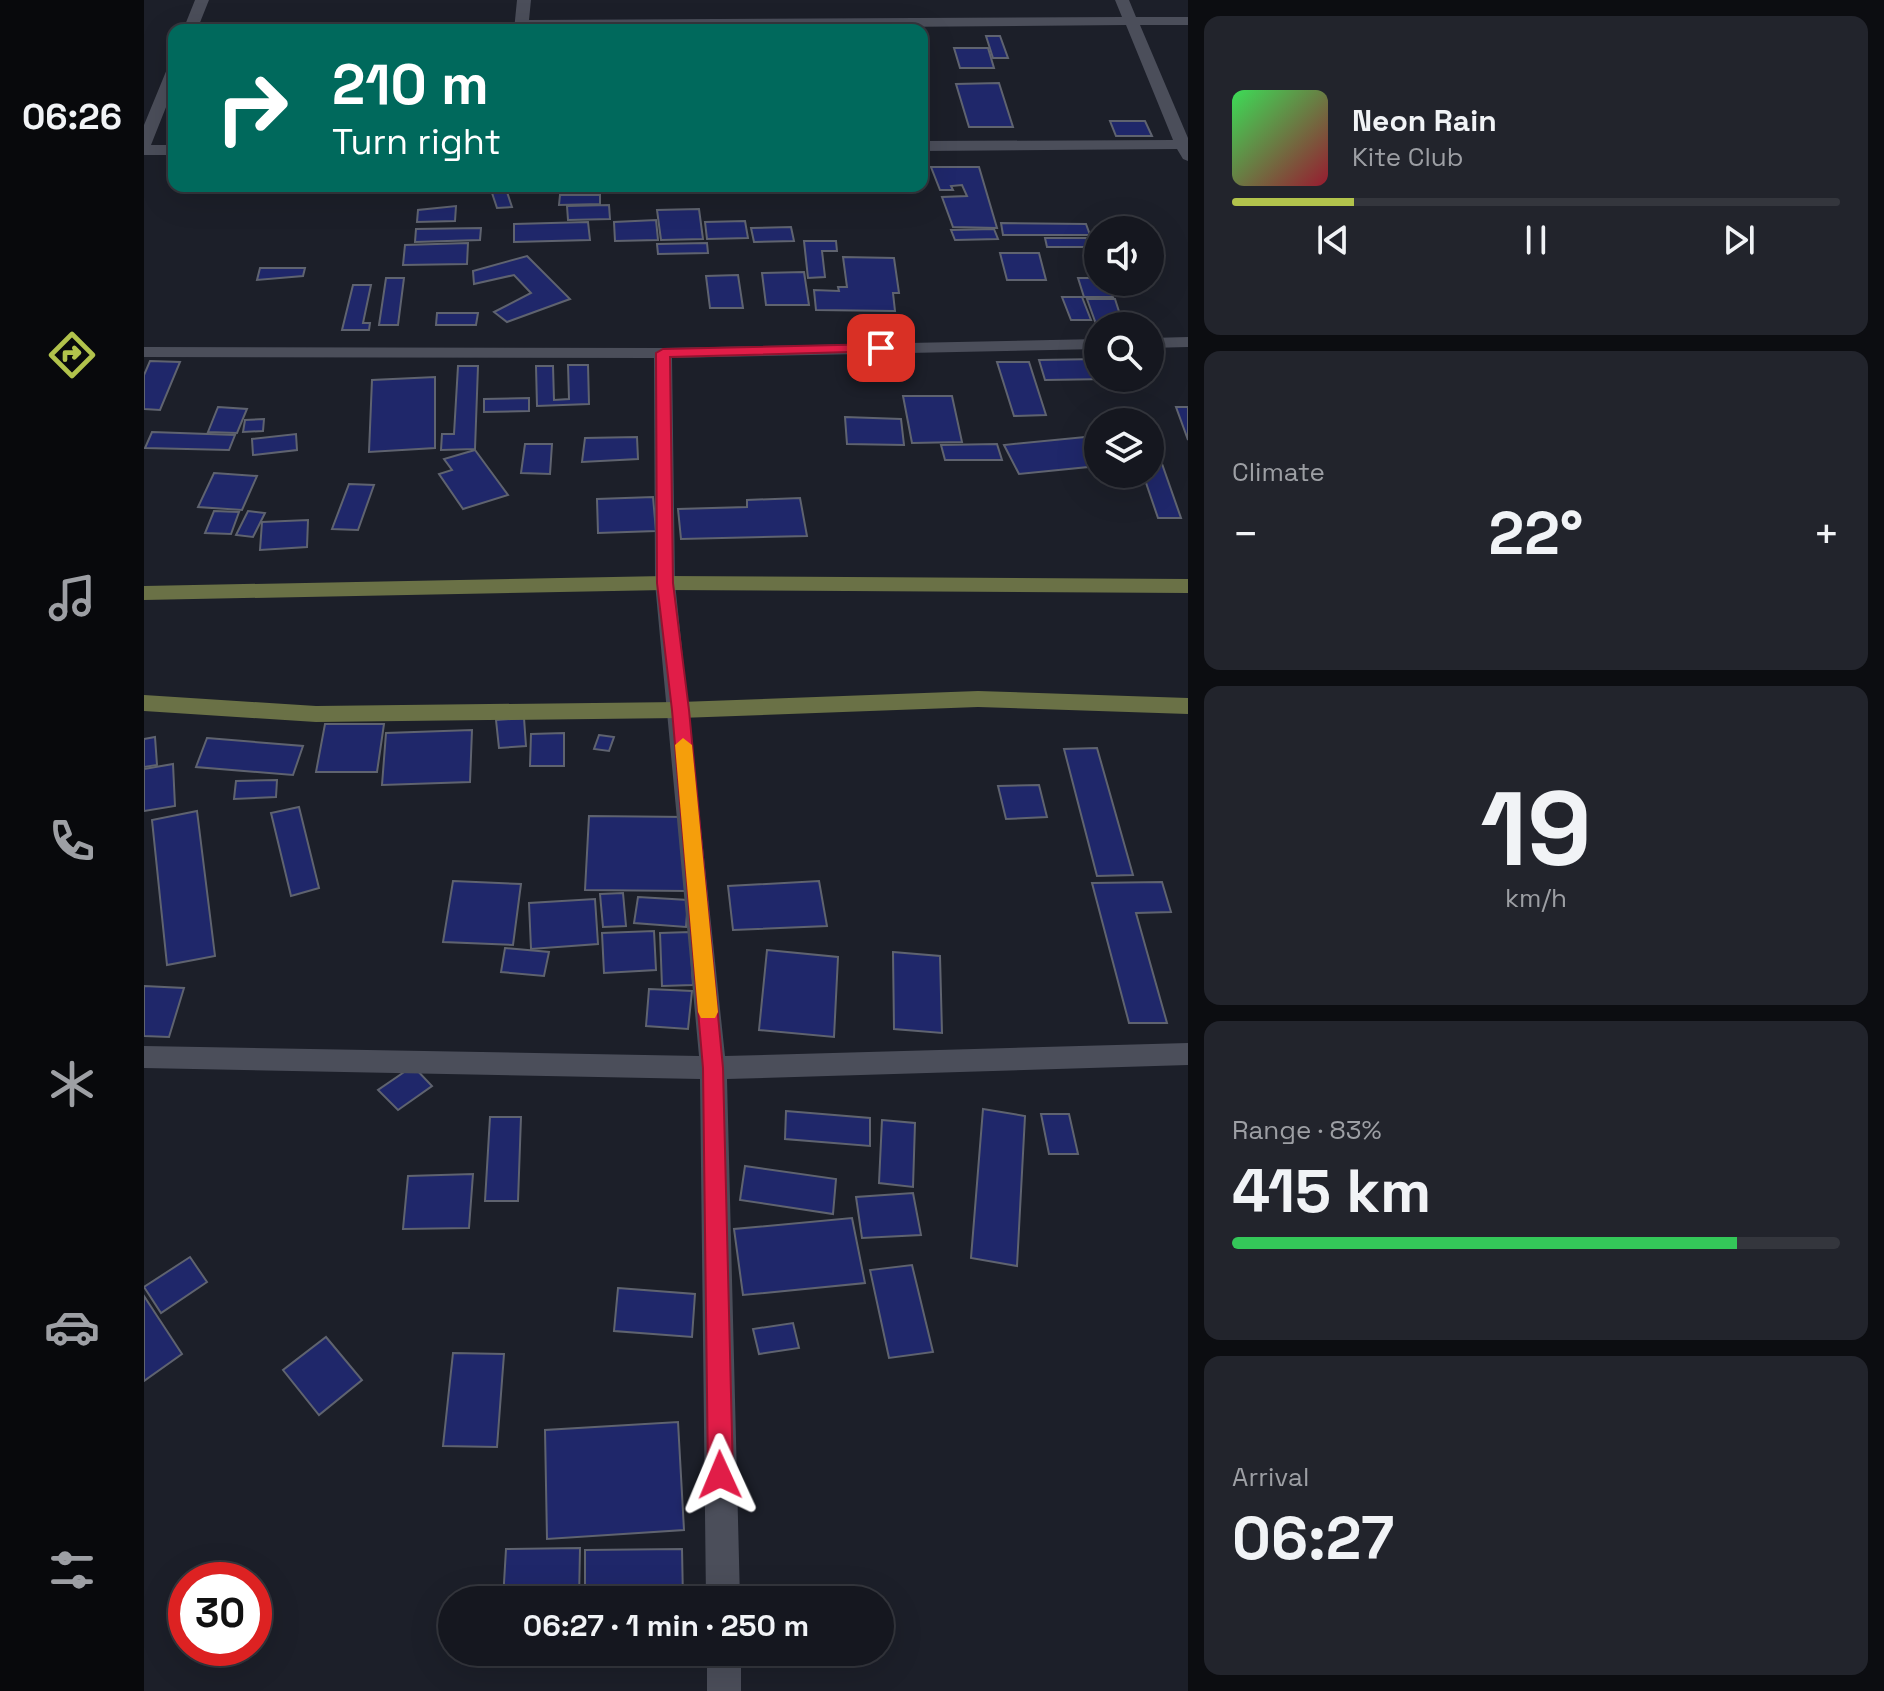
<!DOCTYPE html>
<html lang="en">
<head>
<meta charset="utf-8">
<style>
  :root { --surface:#15171f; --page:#22242c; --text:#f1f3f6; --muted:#9d9fa4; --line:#34363d; --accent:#b2c34c }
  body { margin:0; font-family:"Space Grotesk",sans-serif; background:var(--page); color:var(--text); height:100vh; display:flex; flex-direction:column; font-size:30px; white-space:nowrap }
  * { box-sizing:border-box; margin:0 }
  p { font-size:26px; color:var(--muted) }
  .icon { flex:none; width:44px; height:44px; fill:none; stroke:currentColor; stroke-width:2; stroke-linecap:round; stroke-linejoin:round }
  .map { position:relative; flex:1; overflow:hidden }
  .sheet { display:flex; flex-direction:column; gap:16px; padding:16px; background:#0c0d11; width:696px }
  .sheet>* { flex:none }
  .banner { position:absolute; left:24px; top:24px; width:760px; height:168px; border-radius:16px; box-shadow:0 8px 32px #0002,0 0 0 2px var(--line); background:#00695c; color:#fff; overflow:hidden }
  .buttons { position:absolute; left:940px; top:216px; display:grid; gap:16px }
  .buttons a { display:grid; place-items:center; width:80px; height:80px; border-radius:50%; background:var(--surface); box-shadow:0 8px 32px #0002,0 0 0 2px var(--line); font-size:40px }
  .speed { position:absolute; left:24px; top:1562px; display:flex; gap:16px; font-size:40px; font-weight:700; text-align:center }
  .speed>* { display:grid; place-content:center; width:104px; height:104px; border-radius:50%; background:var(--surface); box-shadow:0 8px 32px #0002,0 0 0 2px var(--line); line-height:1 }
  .speed .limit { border:12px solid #d22; background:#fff; color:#111 }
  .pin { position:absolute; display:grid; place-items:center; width:68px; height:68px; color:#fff; margin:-34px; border-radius:16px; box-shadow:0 4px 12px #0006 }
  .me { position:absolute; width:88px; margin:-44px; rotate:359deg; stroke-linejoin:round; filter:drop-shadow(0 0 6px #0008) }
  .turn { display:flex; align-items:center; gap:28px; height:168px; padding:0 32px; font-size:36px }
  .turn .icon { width:104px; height:104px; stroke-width:2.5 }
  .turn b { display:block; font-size:56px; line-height:68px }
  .big { font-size:60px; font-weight:700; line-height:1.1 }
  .sheet .widget { flex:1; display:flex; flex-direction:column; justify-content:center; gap:12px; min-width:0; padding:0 28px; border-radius:16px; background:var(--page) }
  .sheet .dial { align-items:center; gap:0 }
  .dial b { font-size:104px; line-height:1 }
  .song { display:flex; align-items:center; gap:24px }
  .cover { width:96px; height:96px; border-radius:12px; background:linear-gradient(135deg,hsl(130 70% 55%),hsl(350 70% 35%)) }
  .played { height:8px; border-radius:4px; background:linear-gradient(90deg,var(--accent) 20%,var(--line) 20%) }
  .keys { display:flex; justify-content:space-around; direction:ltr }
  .heat { display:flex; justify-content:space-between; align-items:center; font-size:44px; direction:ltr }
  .charge { height:12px; border-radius:6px; background:linear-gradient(90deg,#34c759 83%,var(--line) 0) }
  .trip { position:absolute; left:294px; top:1586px; width:456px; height:80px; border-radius:40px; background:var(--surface); box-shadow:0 8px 32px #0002,0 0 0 2px var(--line); font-weight:700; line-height:80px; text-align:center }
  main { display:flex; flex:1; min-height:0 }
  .menu { display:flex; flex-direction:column; width:144px; justify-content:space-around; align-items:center; background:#08090c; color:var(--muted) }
  .menu .icon { width:56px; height:56px }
  .menu .active { color:var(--accent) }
  .menu b { font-size:36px; color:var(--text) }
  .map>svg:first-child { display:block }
  .building { fill:#1f276a; stroke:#5f636f; stroke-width:2 }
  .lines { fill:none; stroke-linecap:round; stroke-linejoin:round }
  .street { fill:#4b4e5a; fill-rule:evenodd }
  .secondary { fill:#6a7146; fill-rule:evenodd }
  .route { fill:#e11d48; stroke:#92132f; stroke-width:2 }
  .slow { fill:#f59e0b }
</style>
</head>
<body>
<main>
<nav class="menu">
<b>06:26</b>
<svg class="icon active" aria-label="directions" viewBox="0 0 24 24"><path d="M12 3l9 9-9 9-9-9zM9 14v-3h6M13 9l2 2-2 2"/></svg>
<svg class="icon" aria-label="music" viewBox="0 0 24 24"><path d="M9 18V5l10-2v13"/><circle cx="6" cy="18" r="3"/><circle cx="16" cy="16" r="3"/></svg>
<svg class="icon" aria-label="phone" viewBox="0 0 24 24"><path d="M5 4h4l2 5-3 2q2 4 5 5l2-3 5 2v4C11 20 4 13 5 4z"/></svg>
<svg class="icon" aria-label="climate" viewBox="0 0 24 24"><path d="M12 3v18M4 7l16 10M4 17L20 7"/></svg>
<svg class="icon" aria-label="car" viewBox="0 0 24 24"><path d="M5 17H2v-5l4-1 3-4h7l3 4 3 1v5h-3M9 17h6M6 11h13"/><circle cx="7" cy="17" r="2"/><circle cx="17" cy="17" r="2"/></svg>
<svg class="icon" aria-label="filters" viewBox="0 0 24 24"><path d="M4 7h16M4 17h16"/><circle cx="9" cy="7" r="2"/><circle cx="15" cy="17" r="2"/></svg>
</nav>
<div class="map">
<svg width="1044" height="1691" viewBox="0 0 1044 1691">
  <rect width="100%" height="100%" fill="#1c1f29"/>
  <g class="building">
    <path d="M842,36H856L864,58H849Z"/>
    <path d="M810,48H844L850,68H816Z"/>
    <path d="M855,83L869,127H825L812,84Z"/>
    <path d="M966,121H1001L1008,136H972Z"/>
    <path d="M787,167H835L853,228L809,227L798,197L823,196L818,185L807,186L809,190H796Z"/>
    <path d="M362,189L368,207L353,208L347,190Z"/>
    <path d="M416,195H456V204L415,205Z"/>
    <path d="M465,205L466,219L424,220L423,206Z"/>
    <path d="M312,206L311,221L273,222L274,210Z"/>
    <path d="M555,209L559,239L517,240L513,210Z"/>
    <path d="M512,220L514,240L471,241L470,222Z"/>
    <path d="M601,221L604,238L563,239L561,222Z"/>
    <path d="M444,222L446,240L370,242V224Z"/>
    <path d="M857,223L942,224L946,235H859Z"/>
    <path d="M647,227L650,241L610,242L607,228Z"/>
    <path d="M337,228L336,240L271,242L272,229Z"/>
    <path d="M850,229L854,239L811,240L807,230Z"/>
    <path d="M901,238H951L954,247H903Z"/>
    <path d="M660,241H692L693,251H678L681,277L664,278Z"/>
    <path d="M324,243L323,264L259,265L261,245Z"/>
    <path d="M563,243L564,253L514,254L513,244Z"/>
    <path d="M856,253H895L902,280H863Z"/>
    <path d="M383,256L426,299L363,322L350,312L387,293L370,275L330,284L329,271Z"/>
    <path d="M699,257L750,258L755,293H749L751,311L672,310L670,290L695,291L694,287H703Z"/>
    <path d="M116,268H161L159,276L113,280Z"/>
    <path d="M660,272L665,305H622L618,273Z"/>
    <path d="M594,275L599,308H566L562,276Z"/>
    <path d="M242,278H260L254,325H235Z"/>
    <path d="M934,278H954V282H964L969,297H940Z"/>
    <path d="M209,285H227L219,323H226L225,330H198Z"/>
    <path d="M918,297H938L947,320H927Z"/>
    <path d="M943,299H971L979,324H952Z"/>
    <path d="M293,313H334L332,325H292Z"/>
    <path d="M954,359V378L965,379L901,380L895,360Z"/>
    <path d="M6,361L36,362L16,410L0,409V375Z"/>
    <path d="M853,362H885L902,415L870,416Z"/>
    <path d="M424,365H444L445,404L393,406L392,366H409L410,400L425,399Z"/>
    <path d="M314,366H334L331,449L297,450L298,434H310Z"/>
    <path d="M291,377V448L225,452L228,380Z"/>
    <path d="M759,396H808L818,442L768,443Z"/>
    <path d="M385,398V411L340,412V399Z"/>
    <path d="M74,407L103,409L93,433L64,432Z"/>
    <path d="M1032,407H1044V440Z"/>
    <path d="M701,417L757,419L760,445L703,444Z"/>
    <path d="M120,419L119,431L99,432L101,420Z"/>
    <path d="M8,432L91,435L85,450L1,448Z"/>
    <path d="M152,434L153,450L109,455L108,439Z"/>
    <path d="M493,437L494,459L438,462L441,438Z"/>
    <path d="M941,437L954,460V466L875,474L860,445Z"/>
    <path d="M1006,441H1010L1037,518H1014L999,474H1006Z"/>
    <path d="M381,444H408L406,474L377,473Z"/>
    <path d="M853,444L858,460H801L797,445Z"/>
    <path d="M331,450L364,495L319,509L295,474L308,470L300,459Z"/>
    <path d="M70,473L113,476L98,510L54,507Z"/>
    <path d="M205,484L230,485L214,530L188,529Z"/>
    <path d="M509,497L512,531L454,533L453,499Z"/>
    <path d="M656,498L663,536L537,539L534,509L603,507V500Z"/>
    <path d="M70,511L95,512L87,534L61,533Z"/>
    <path d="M104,511L121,513L109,537L92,535Z"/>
    <path d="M164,520L163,547L116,550L118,522Z"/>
    <path d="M380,718L382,746L355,748L352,720Z"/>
    <path d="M181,724H240L233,772H172Z"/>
    <path d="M328,730L326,782L238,785L242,733Z"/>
    <path d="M420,733V766H386L387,734Z"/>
    <path d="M455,735L470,737L465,751L450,749Z"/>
    <path d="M11,737L13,765L0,767V739Z"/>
    <path d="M63,738L159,746L149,775L52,767Z"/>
    <path d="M953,748L989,875L953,876L920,749Z"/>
    <path d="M29,764L31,806L0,811V769Z"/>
    <path d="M133,780L132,797L90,799L92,781Z"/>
    <path d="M895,785L903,817L862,819L854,786Z"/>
    <path d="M155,807L175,888L147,896L127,813Z"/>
    <path d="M53,811L71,956L23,965L8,820Z"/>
    <path d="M445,816L544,817V891L441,890Z"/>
    <path d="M309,881L377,884L369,945L299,942Z"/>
    <path d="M675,881L683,926L589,930L584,886Z"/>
    <path d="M1018,882L1027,912L992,913L1023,1023H985L948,883Z"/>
    <path d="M479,893L482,926L459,927L456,894Z"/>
    <path d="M494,897L544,900L542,927L490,923Z"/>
    <path d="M451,899L454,944L387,949L385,903Z"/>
    <path d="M510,931L512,970L460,973L458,933Z"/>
    <path d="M546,932L549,985L518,986L516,933Z"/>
    <path d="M361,948L405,952L400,976L357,972Z"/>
    <path d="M623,950L694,957L690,1037L615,1030Z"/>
    <path d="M749,952L796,956L798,1033L750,1029Z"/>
    <path d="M0,986L40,988L25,1037L0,1036Z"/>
    <path d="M505,989L548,991L544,1029L502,1026Z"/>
    <path d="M269,1066L288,1086L254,1110L234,1090Z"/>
    <path d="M839,1109L881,1116L873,1266L827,1258Z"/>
    <path d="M642,1111L726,1118V1146L641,1139Z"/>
    <path d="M897,1114H925L934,1154H905Z"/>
    <path d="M346,1117H377L374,1201H341Z"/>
    <path d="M738,1120L771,1123L769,1187L735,1183Z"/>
    <path d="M601,1166L692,1179L689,1214L596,1200Z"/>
    <path d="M329,1174L325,1228L259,1229L264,1176Z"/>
    <path d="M769,1193L777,1235L718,1238L712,1197Z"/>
    <path d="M708,1218L721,1283L599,1295L590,1229Z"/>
    <path d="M46,1257L63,1282L17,1313L0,1287Z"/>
    <path d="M768,1265L789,1352L745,1358L726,1270Z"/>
    <path d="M474,1288L551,1294L548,1337L470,1331Z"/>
    <path d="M0,1296L38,1354L0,1381Z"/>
    <path d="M649,1323L655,1348L615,1354L609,1329Z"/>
    <path d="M182,1337L218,1380L175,1415L139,1370Z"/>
    <path d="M309,1353L360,1354L353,1447L299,1446Z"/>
    <path d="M534,1422L540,1530L403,1539L401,1430Z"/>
    <path d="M436,1548L435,1600H359L362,1549Z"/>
    <path d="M538,1549L539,1600H441V1550Z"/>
  </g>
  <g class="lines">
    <g class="street">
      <path d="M51,0H65L53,30H39Z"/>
      <path d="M373,0H387L385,20L978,17L971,0H985L992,17H1044V25H996L1044,138V161L1039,159L1033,149L778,151V141L1029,140L982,25L370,30Z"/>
      <path d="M30,65V87L7,145H30V155H0V125L23,69Z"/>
      <path d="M1044,337V347L1006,348V338Z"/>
      <path d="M954,339V349L528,358L531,583L581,1056L1044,1043V1065L583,1079L596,1600H562L556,1079L0,1068V1046L555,1056L511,583L510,358L0,357V347L519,348Z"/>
      <rect x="563" y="1652" width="34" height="39"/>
    </g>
    <g class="secondary">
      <path d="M521,576L1044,579V593L521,590L0,600V586Z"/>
      <path d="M834,691L1044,698V714L834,707L536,718L172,722L0,711V695L172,706L536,702Z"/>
    </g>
  </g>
  <path class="route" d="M737,344L741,345V351L526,357L529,583L545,710L579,1068L589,1475L585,1483L576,1487L568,1483L564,1475L559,1068L528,710L513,583L512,353L519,349Z"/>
  <path class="slow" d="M539,738L548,745L574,1012L571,1018H557L554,1012L531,745Z"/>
</svg>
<div class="buttons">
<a><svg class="icon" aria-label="sound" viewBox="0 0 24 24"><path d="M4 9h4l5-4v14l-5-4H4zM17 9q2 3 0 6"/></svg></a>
<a><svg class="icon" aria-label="search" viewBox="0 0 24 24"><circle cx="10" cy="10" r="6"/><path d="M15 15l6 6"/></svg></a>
<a><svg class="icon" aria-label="layers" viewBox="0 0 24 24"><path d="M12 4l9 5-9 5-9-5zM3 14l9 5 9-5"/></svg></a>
</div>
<div class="speed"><div class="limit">30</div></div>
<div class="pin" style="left:737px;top:348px;background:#d93025"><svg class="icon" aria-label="arrive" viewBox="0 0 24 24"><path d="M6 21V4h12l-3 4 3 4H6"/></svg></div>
<svg class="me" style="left:576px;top:1475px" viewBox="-20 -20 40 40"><path d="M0-17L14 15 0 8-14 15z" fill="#e11d48" stroke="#fff" stroke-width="4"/></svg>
<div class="trip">06:27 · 1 min · 250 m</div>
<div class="banner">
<div class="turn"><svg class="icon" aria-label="right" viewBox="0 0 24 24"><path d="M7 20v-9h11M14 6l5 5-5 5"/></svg><div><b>210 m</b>Turn right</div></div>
</div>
</div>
<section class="sheet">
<div class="widget">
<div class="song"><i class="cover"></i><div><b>Neon Rain</b><p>Kite Club</p></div></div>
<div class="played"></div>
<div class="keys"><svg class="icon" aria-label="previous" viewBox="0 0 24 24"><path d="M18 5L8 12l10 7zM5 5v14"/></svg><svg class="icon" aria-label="pause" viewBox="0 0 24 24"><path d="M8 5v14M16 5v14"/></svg><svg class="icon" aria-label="next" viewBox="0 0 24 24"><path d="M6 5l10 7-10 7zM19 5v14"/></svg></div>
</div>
<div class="widget"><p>Climate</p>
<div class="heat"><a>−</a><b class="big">22°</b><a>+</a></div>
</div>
<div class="widget dial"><b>19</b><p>km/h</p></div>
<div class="widget"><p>Range · 83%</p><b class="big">415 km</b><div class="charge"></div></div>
<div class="widget"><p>Arrival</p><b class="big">06:27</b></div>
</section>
</main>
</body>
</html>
